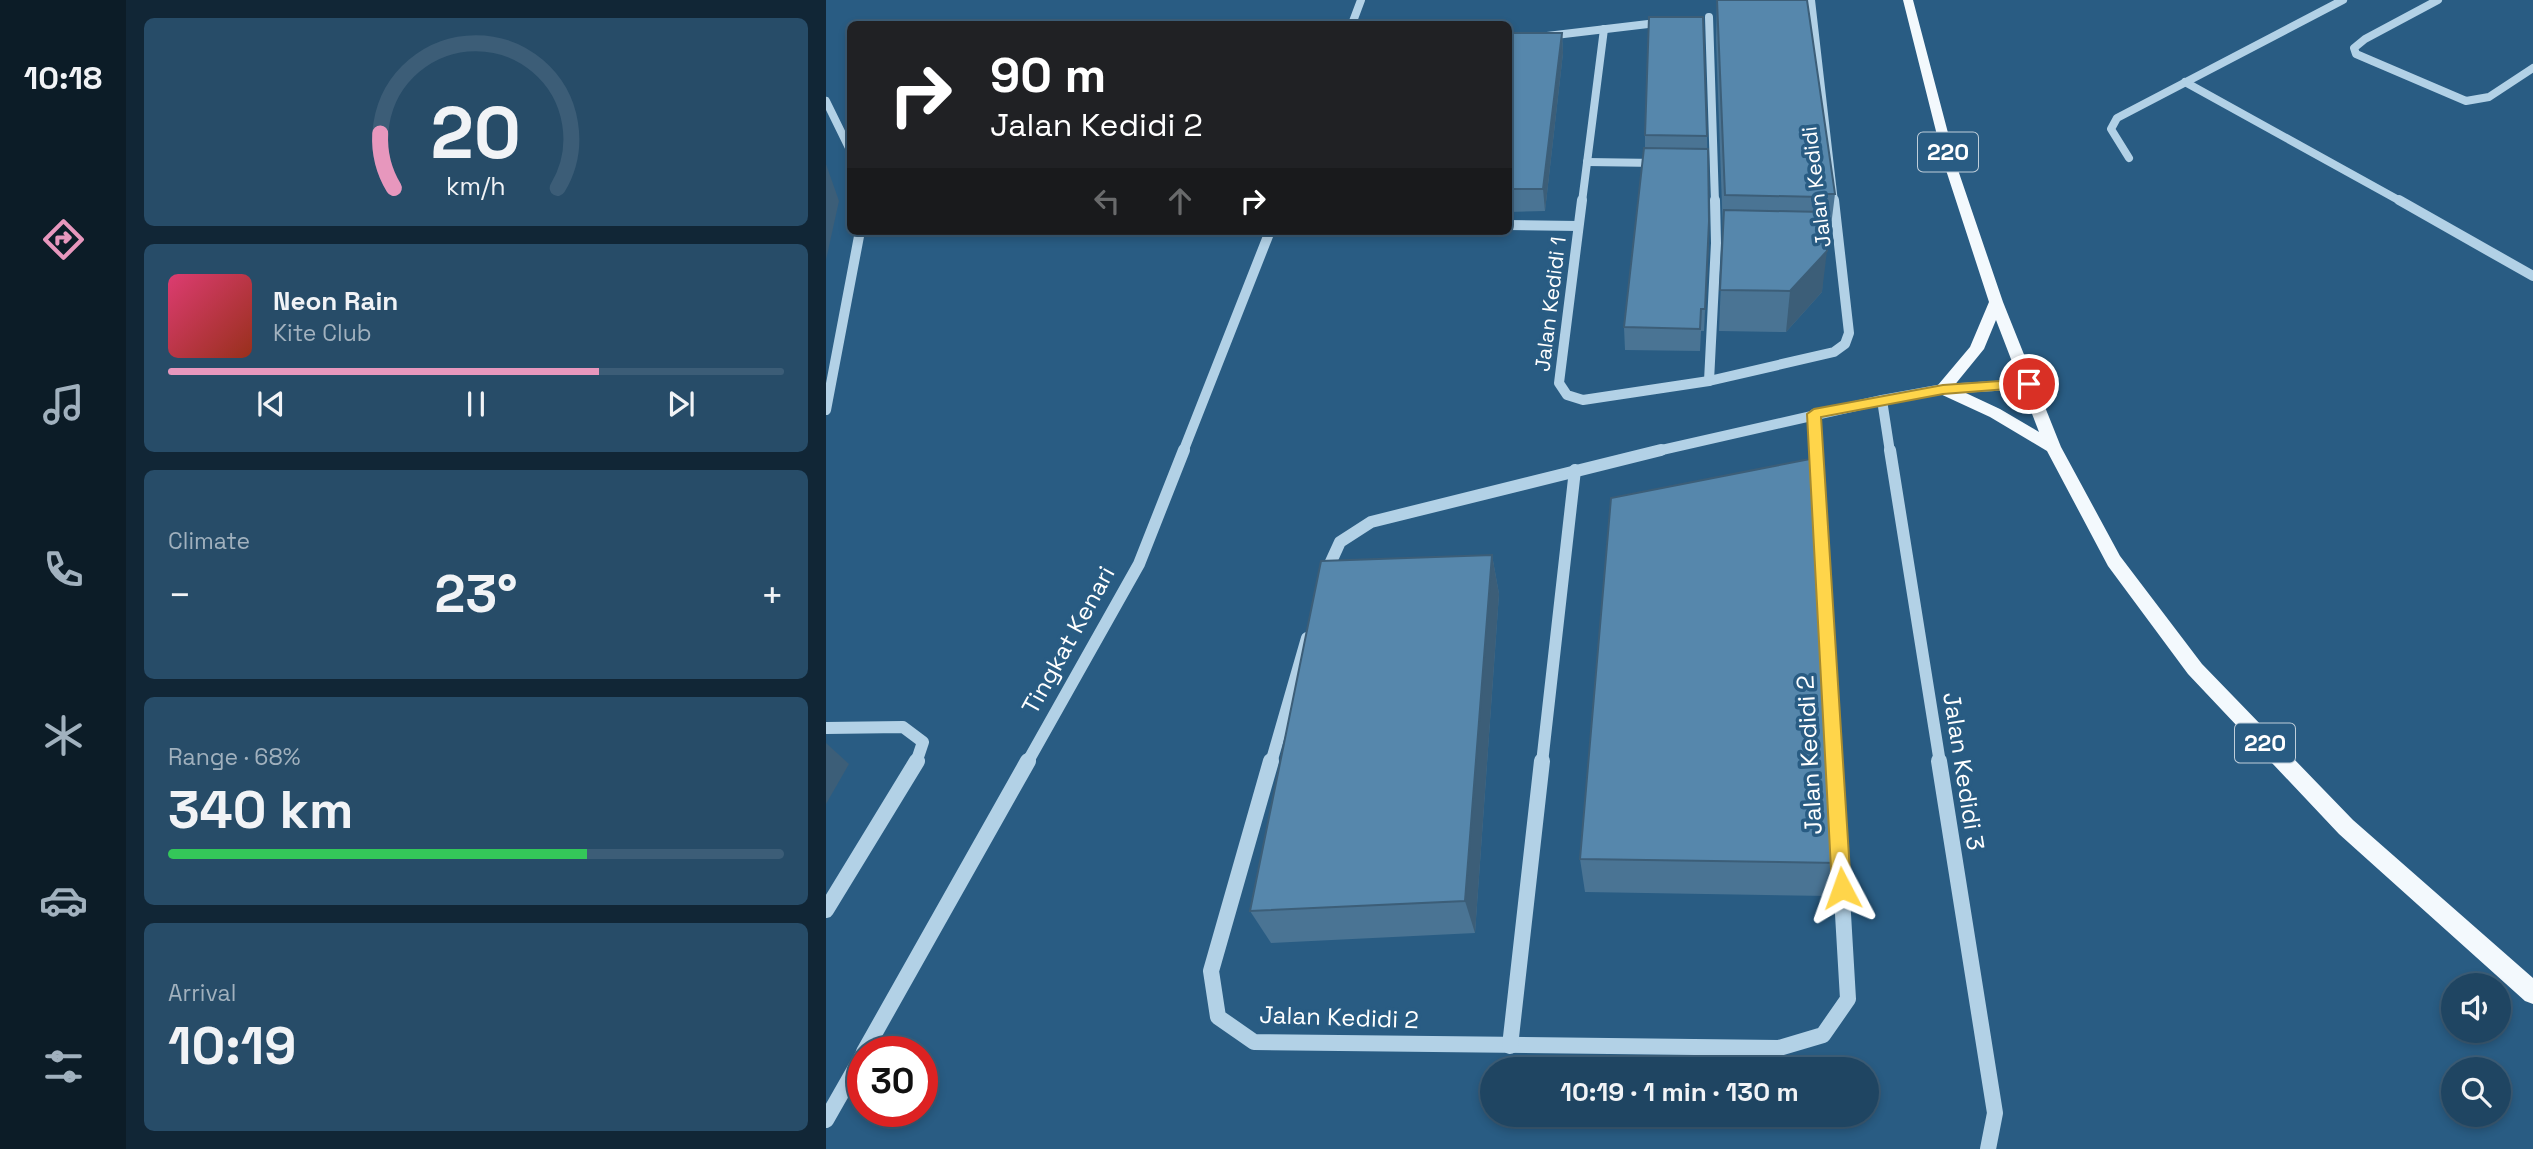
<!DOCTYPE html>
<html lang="en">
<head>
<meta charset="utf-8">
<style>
  :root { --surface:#1f4562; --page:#274c68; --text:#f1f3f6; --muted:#a1b1be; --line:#3c5d77; --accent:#e797bd }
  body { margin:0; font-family:"Space Grotesk",sans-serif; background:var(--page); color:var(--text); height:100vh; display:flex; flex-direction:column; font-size:26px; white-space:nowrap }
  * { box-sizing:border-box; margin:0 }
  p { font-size:23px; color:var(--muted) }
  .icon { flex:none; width:38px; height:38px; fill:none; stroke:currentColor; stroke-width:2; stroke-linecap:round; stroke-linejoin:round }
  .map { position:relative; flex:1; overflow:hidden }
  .sheet { display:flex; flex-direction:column; gap:18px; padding:18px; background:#112636; width:700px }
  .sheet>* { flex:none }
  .hud { position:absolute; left:21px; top:21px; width:665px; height:214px; border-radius:10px; box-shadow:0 4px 10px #0003,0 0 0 2px var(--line); background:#202124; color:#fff; overflow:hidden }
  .tools { position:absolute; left:1615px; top:973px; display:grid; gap:14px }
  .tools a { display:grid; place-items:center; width:70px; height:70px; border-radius:50%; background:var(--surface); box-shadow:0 4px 10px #0003,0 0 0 2px var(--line); font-size:35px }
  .speed { position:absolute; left:21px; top:1036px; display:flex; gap:14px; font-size:35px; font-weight:700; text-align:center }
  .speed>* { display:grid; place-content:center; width:91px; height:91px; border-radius:50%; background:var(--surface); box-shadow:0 4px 10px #0003,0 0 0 2px var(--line); line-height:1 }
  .speed .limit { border:10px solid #d22; background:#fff; color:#111 }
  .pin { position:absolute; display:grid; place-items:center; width:60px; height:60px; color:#fff; margin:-30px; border:4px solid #fff; border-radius:50%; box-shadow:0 2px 7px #0007 }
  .me { position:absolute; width:77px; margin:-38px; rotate:356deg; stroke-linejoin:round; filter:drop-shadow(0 0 5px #0008) }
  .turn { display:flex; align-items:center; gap:24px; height:147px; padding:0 28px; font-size:32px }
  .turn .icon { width:91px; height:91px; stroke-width:2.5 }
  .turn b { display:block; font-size:49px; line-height:60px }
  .lanes { display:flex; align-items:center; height:66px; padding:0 28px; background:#0003; justify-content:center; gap:35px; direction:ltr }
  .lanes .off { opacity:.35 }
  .big { font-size:52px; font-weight:800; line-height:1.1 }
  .sheet .tile { flex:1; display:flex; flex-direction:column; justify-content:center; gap:10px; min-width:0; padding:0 24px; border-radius:10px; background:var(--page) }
  .sheet .dial { align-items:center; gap:0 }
  .dial svg { height:182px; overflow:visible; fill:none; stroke:var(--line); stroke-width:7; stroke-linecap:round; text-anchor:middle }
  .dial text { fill:var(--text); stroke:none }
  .song { display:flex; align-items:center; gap:21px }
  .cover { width:84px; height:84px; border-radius:10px; background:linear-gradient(135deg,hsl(340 70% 55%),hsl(10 70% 35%)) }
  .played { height:7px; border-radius:4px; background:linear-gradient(90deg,var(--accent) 70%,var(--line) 70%) }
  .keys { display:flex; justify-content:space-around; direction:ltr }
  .heat { display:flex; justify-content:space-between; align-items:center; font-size:38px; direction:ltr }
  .charge { height:10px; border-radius:5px; background:linear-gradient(90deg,#34c759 68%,var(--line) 0) }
  .trip { position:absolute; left:654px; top:1057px; width:399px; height:70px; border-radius:35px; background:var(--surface); box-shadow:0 4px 10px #0003,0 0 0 2px var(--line); font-weight:800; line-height:70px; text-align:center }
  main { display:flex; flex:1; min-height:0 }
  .tab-bar { display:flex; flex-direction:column; width:126px; justify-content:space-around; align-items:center; background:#0c1c27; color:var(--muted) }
  .tab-bar .icon { width:49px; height:49px }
  .tab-bar .active { color:var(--accent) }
  .tab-bar b { font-size:32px; color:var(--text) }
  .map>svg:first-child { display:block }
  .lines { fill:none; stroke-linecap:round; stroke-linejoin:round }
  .minor-far3 { stroke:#b2d1e6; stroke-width:8 }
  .minor-far2 { stroke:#b2d1e6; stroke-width:10 }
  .minor-far1 { stroke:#b2d1e6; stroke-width:12 }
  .minor { stroke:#b2d1e6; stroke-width:16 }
  .major { fill:#f3f9fd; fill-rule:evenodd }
  .wall { fill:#4a7494 }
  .shaded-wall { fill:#3c5e78 }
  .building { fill:#5687ac; stroke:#3c5e78; stroke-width:2 }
  .route { fill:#ffd54a; stroke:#a68a30; stroke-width:2 }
  .labels { text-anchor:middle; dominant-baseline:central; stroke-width:7; stroke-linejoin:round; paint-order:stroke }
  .far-street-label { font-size:21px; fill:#fff; stroke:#295c83 }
  .shield { fill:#295c83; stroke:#bfceda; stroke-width:2 }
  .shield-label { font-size:23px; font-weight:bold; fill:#fff }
  .street-label { font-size:24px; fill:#fff; stroke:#295c83 }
</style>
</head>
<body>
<main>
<nav class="tab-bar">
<b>10:18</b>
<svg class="icon active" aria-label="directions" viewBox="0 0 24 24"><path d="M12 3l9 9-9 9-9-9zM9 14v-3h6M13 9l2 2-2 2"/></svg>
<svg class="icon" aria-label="music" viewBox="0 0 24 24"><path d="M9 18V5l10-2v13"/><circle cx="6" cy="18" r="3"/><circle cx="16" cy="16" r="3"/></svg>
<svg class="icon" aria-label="phone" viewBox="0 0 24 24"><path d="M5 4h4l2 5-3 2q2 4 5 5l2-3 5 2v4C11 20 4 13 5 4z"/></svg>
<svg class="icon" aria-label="climate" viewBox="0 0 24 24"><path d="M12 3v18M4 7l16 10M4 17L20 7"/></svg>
<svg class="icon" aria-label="car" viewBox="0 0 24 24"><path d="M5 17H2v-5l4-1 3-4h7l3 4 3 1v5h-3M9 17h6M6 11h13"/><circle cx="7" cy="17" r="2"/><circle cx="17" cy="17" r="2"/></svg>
<svg class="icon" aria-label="filters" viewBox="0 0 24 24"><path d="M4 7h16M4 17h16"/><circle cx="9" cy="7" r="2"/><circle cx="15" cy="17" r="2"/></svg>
</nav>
<section class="sheet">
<div class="tile dial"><svg viewBox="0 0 100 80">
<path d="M14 69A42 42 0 1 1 86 69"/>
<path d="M14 69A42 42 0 0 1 8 45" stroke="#e797bd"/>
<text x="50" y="56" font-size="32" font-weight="700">20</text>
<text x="50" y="72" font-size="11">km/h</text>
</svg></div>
<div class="tile">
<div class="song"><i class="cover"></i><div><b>Neon Rain</b><p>Kite Club</p></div></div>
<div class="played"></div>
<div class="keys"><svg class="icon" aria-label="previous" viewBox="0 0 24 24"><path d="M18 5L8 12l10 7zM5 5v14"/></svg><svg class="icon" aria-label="pause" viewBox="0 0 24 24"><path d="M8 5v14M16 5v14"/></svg><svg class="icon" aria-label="next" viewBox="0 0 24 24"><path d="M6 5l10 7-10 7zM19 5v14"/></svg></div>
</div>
<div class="tile"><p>Climate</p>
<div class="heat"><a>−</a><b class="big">23°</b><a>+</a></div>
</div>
<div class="tile"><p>Range · 68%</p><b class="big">340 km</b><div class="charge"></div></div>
<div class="tile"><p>Arrival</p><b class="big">10:19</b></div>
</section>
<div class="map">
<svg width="1707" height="1149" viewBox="0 0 1707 1149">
  <rect width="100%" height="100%" fill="#295c83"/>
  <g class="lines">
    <g class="minor-far3">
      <path d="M985,0L1008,202"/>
      <path d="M1612,0L1539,39L1528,48L1530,54L1640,101L1663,97L1707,68"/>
      <path d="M883,17L889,202"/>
      <path d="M526,24L535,0"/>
      <path d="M721,36L839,22"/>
      <path d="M1359,82L1576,202"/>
      <path d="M0,101L24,150"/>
      <path d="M1303,158L1285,129L1291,118L1517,0"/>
      <path d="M761,162L831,163"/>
      <path d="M756,202L778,29"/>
    </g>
    <g class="minor-far2">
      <path d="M756,200L733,383L741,395L757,400L883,381L1008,352L1019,344L1023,333L1008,200"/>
      <path d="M1573,200L1707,276"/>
      <path d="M682,225L752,226"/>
      <path d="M883,381L890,243L889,200"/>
      <path d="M1056,400L1064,452"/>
      <path d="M0,410L34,231"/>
      <path d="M988,414L990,452"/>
      <path d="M357,452L444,231"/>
      <path d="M827,452L1056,400L1117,389L1203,384"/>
    </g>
    <g class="minor-far1">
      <path d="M990,450L1008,763"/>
      <path d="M1064,450L1114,763"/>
      <path d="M498,577L514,542L545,522L835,450"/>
      <path d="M0,728L77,727L97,742L90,763"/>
      <path d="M201,763L313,564L358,450"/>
      <path d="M445,763L481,638"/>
      <path d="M716,763L749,470"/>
    </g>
    <g class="minor">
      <path d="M445,761L385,971L392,1017L428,1042L953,1048L997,1035L1022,999L1008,761"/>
      <path d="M1113,761L1169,1113L1162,1149"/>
      <path d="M0,910L91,761"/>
      <path d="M684,1046L716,761"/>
      <path d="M38,1052L202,761"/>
      <path d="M0,1120L37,1055"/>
    </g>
    <path class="major" d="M1077,0H1087L1131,167L1177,302L1235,447L1294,556L1376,664L1527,820L1707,978V1004L1699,1001L1513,834L1362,674L1282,566L1221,451L1164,417L1112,393L1109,389L1112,385L1144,347L1163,302L1119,167ZM1170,320L1213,432L1174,409L1127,387L1158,349Z"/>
  </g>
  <g class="wall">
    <path d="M891,0L1009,194L1004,234L999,235L996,292L960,332L893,331L897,234L890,38Z"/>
    <path d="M682,33H736L737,53L719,211L682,212Z"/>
    <path d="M819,135L881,136L883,243L878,331H875L874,351L799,350L798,327L819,148Z"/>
    <path d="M666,555L673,594L649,933L445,943L424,911Z"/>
    <path d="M754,859L1012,863L1004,896L759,892Z"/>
  </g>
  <g class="shaded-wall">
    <path d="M736,33L737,53L719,211L717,189Z"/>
    <path d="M0,164L13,201L0,260Z"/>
    <path d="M883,221V243L878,331Z"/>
    <path d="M1001,251L996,292L960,332L964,291Z"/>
    <path d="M666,555L673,594L649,933L639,901Z"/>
    <path d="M0,743L23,764L0,804Z"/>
  </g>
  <g class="building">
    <path d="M891,0H981L1009,194H995V197L899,195Z"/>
    <path d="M823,17H877L881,136L819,135Z"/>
    <path d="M682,33H736L717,189H682Z"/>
    <path d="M818,148L882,149L883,221L879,309H875L874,329L798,327Z"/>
    <path d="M898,210L997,212L1001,251L964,291L894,290Z"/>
    <path d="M984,459L1012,863L754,859L785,498Z"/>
    <path d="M666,555L639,901L424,911L495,561Z"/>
  </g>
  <path class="route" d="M1203,379L1209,384L1207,387L1117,394L995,417L1025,888L1023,894L1016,897L1009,894L1006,888L981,414L988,409L1117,385Z"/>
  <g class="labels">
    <g class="far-street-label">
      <text transform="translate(990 187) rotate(-97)">Jalan Kedidi</text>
      <text transform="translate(724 304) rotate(-83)">Jalan Kedidi 1</text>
    </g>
    <g class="shield">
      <rect x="1092" y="132.5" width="60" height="39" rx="5"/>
      <rect x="1409" y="723.5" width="60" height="39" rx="5"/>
    </g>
    <g class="shield-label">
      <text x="1122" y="152">220</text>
      <text x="1439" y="743">220</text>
    </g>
    <g class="street-label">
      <text transform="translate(242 640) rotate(-61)">Tingkat Kenari</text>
      <text transform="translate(983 755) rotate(-93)">Jalan Kedidi 2</text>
      <text transform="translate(1138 771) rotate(81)">Jalan Kedidi 3</text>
      <text transform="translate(513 1017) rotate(2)">Jalan Kedidi 2</text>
    </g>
  </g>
</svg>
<div class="tools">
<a><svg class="icon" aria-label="sound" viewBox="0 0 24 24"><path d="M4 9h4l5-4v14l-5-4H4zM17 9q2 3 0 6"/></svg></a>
<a><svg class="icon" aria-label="search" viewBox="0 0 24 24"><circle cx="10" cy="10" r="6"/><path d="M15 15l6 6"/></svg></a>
</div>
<div class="speed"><div class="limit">30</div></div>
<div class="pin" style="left:1203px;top:384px;background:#d93025"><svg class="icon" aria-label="arrive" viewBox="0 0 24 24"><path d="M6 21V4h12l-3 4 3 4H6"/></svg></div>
<svg class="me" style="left:1016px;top:888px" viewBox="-20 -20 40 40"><path d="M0-17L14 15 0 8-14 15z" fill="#ffd54a" stroke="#fff" stroke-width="4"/></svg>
<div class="trip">10:19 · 1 min · 130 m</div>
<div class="hud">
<div class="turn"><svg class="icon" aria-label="right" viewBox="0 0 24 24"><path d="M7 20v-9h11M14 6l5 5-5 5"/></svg><div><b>90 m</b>Jalan Kedidi 2</div></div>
<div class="lanes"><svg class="icon off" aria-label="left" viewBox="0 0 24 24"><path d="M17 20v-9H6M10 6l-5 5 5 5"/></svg><svg class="icon off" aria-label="ahead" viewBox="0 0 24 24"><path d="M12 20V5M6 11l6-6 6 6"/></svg><svg class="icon" aria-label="right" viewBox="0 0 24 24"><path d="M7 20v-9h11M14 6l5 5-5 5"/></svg></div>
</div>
</div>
</main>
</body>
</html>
